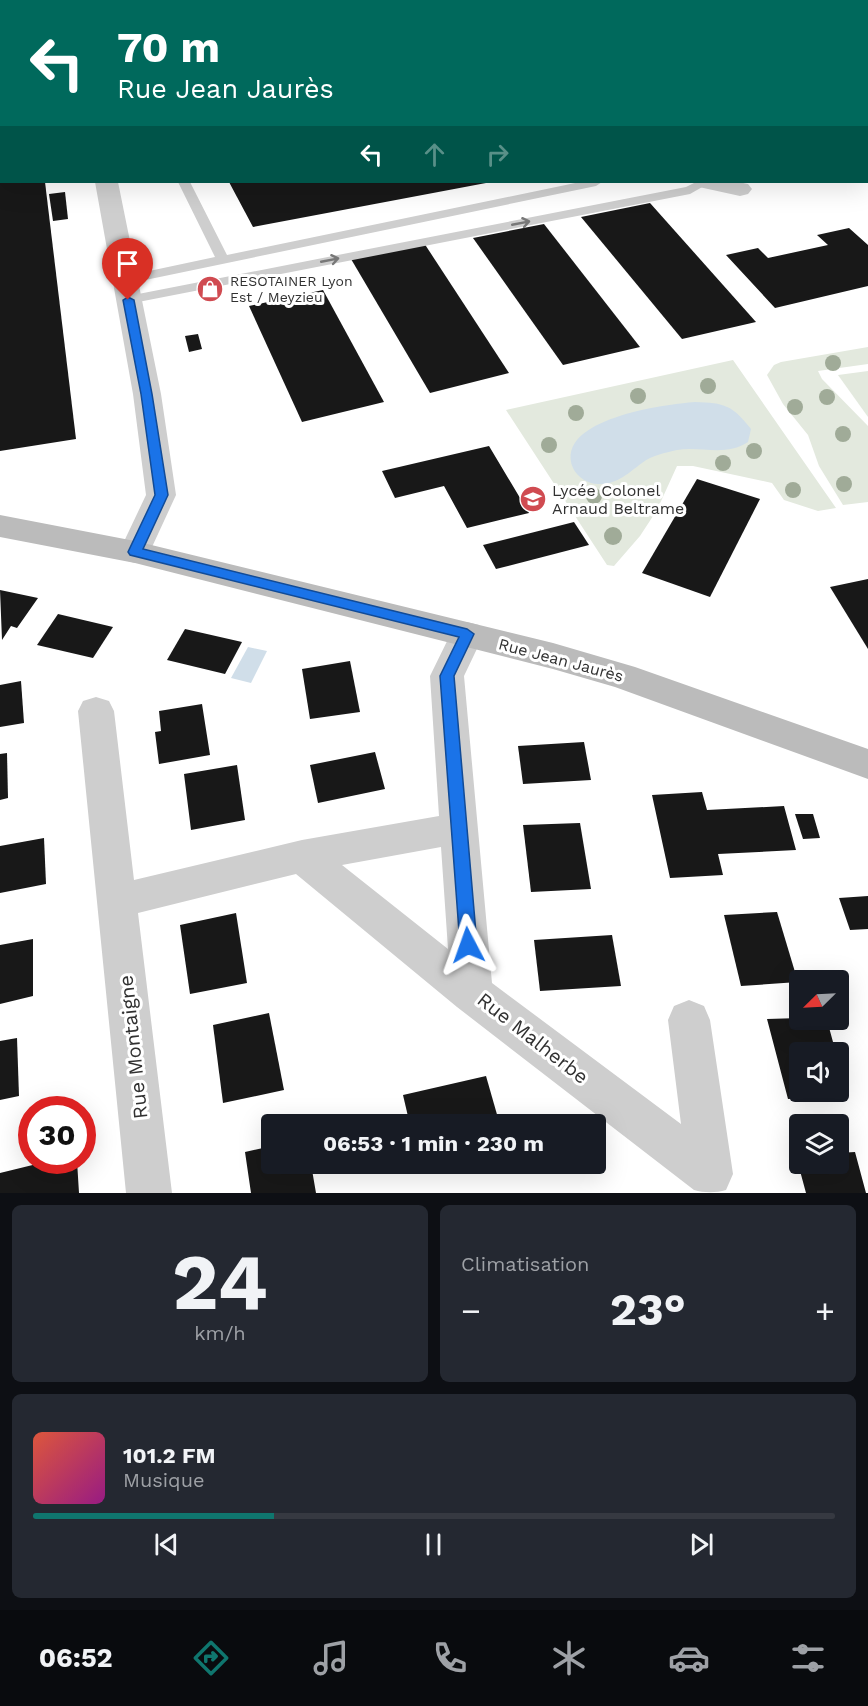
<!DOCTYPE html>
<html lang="fr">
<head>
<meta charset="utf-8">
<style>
  :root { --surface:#171b24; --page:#242831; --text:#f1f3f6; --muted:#9ea1a6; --line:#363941; --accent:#0f766e }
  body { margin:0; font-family:"Work Sans",sans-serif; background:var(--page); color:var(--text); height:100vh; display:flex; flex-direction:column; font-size:22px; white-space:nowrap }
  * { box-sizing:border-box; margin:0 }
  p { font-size:20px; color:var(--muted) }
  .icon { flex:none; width:33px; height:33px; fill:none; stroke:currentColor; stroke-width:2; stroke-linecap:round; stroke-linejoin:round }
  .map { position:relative; height:1193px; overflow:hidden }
  .sheet { display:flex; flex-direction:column; gap:12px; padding:12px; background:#0d0f14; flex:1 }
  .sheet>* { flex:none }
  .guide { position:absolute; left:0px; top:0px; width:868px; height:183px; box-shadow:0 6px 24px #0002; background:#00695c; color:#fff; overflow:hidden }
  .needle { width:39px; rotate:246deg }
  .buttons { position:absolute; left:789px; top:970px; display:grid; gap:12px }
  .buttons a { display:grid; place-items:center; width:60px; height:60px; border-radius:6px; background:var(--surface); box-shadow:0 6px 24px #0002; font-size:30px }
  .speed { position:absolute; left:18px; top:1096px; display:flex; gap:12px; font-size:30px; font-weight:700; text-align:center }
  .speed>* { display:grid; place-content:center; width:78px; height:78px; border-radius:50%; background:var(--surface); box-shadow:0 6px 24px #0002; line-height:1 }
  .speed .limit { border:9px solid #d22; background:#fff; color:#111 }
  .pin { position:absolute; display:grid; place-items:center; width:51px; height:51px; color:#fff; margin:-62px -26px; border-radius:50% 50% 50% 0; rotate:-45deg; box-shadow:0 0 6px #0007 }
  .pin .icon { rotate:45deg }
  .me { position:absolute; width:66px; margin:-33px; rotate:356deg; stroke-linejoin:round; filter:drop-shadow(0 0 4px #0008) }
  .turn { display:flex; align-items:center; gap:21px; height:126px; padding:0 18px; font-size:27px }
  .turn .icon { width:78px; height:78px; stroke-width:2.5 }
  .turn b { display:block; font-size:42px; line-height:51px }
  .lanes { display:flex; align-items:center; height:57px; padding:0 18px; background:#0003; justify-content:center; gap:30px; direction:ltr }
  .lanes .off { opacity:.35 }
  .big { font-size:45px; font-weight:700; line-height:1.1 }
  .sheet .widget { flex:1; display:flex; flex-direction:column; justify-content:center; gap:9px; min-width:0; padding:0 21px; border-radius:9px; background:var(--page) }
  .sheet .dial { align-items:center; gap:0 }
  .dial b { font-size:78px; line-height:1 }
  .song { display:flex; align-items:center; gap:18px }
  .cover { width:72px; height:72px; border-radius:9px; background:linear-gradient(135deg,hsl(10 70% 55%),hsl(310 70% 35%)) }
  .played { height:6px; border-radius:3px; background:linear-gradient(90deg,var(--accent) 30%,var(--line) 30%) }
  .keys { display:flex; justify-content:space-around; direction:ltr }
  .heat { display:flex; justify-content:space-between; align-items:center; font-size:33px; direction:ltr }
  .sheet .tiles { flex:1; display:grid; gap:12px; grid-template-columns:1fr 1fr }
  .widget:last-child { grid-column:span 2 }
  .trip { position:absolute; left:261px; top:1114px; width:345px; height:60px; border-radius:6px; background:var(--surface); box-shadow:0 6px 24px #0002; font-weight:700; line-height:60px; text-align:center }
  .menu { display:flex; height:96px; justify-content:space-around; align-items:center; background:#090b0e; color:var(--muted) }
  .menu .icon { width:42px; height:42px }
  .menu .active { color:var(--accent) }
  .menu b { font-size:27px; color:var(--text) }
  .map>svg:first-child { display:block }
  .green { fill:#e3e9de }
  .water { fill:#d0dee9 }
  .building { fill:#181818 }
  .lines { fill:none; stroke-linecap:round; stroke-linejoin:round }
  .lane { fill:#cecece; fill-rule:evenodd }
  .street { fill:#cecece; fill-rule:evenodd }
  .secondary { fill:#bbb; fill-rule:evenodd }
  .tram { stroke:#868686; stroke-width:1.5 }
  .tree { fill:#a0ab98 }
  .oneway { stroke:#787878 }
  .route { fill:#1a73e8; stroke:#114b97; stroke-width:1.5 }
  .labels { text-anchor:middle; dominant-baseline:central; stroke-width:6; stroke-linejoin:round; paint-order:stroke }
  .far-poi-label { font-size:14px; fill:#313131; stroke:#fff; text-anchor:start }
  .poi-label { font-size:16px; fill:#313131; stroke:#fff; text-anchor:start }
  .street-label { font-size:16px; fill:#313131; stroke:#fff }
  .near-street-label { font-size:20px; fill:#313131; stroke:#fff }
</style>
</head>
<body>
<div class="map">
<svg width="868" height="1193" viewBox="0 0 868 1193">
  <rect width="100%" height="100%" fill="#fff"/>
  <g class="green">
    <path d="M868,347V364L818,371L822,379L868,426V502L843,505L819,466L808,435L783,404L767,375L774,365L781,362Z"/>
    <path d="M733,360L836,508L818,511L784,500L772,483L693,466H677L657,510L640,536L614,566L607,565L506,410Z"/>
    <path d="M868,371V417L838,375Z"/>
  </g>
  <g class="water">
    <path d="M695,402C725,403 732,405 751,429L748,442C726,457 701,446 677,450C665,453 652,455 642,463C628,473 617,485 598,484C588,484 577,477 573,468C553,419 666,404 695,402Z"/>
    <path d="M248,647L267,651L251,683L231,678Z"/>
  </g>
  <g class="building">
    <path d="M0,182H45L76,439L0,451Z"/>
    <path d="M229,182H486V183L253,227Z"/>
    <path d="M65,192L68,219L53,221L49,194Z"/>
    <path d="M650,203L756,322L682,339L581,217Z"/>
    <path d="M544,224L640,347L563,365L473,238Z"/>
    <path d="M849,228L868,245V286L775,308L726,255L758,248L768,258L828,245L817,235Z"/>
    <path d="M424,243L509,373L430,393L351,259Z"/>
    <path d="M323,290L384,402L302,422L249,306Z"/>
    <path d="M198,334L202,349L189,352L185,336Z"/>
    <path d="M489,446L529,513L467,528L444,486L395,498L382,471Z"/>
    <path d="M697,479L760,499L710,597L642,573Z"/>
    <path d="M574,522L589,545L496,569L483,545Z"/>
    <path d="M868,579V649L830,587Z"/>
    <path d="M0,590L38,598L17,628L11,626L2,640Z"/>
    <path d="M58,614L113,627L93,658L37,645Z"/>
    <path d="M185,629L242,642L225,674L167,660Z"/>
    <path d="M350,661L360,712L310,719L302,669Z"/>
    <path d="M21,681L24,723L0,727V685Z"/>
    <path d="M202,704L210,755L159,764L155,732L161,731L159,711Z"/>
    <path d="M584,742L591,780L523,784L518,746Z"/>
    <path d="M375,752L385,789L318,803L310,765Z"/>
    <path d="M7,753L8,798L0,800V754Z"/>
    <path d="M237,765L245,820L191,830L184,774Z"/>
    <path d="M702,792L707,810L784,806L796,850L718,854L723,875L670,878L652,795Z"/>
    <path d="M795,814H813L820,838L803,839Z"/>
    <path d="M580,823L591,889L531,892L523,825Z"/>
    <path d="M44,838L46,884L0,893V846Z"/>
    <path d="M868,896V929L850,930L839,898Z"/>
    <path d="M777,912L798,982L741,986L724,915Z"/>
    <path d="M236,913L247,983L190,994L180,925Z"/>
    <path d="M612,935L621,986L540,991L534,940Z"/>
    <path d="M33,939V996L0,1004V945Z"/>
    <path d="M269,1013L284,1090L223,1103L213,1025Z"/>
    <path d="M800,1018V1020H827L836,1053H800V1092H838L839,1064L848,1095L788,1099L767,1019Z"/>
    <path d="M17,1038L19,1096L0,1100V1041Z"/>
    <path d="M486,1076L500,1125H410L403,1095Z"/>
    <path d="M272,1146V1164H311L316,1193H251L245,1152Z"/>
    <path d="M855,1152L866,1193H806L796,1156L800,1155V1164H838V1153Z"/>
    <path d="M49,1161H77L79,1193H0V1173Z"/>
  </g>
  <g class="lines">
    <g class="lane">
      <path d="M497,0H507L496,2Z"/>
      <path d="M178,182H190L227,255L580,182H602L596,186L126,284L121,283L119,280L121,277L215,257Z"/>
      <path d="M696,182H711L690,194L128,304L121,300L128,296L686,187Z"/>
    </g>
    <g class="street">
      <rect x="63" y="0" width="20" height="2"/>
      <path d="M95,182H118L161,394L176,495L146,560L135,563L124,560L119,552L146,495L133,394Z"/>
      <path d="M695,182H738L748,184L752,189L748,194L740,196L699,187Z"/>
      <path d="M467,622L479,625L484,634L464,676L492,983L681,1124L668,1020L674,1006L689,1000L704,1006L710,1020L733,1174L726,1190C716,1193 704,1193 694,1190L457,1007L296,874L138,913L172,1193H126L78,711L83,701L96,697L109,701L114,711L134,880L302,840L439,816L430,676L455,625ZM441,847L448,949L342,865Z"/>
    </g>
    <path class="secondary" d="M0,515L135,541L553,643L635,667L868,749V779L615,687L553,669L135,563L0,537Z"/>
    <path class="tram" d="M852,0L854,2"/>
  </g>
  <g class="tree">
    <circle cx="833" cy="363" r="8"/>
    <circle cx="708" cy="386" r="8"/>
    <circle cx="638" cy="396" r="8"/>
    <circle cx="827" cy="397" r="8"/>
    <circle cx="795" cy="407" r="8"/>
    <circle cx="576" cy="413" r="8"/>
    <circle cx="843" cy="434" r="8"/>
    <circle cx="549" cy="445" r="8"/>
    <circle cx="754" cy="451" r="8"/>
    <circle cx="723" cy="463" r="8"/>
    <circle cx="844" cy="484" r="8"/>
    <circle cx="793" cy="490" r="8"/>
    <circle cx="594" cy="496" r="8"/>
    <circle cx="613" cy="536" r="9"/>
  </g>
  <defs><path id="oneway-shaft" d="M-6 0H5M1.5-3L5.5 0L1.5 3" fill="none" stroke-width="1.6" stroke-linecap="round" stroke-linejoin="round" transform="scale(1.5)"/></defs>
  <g class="oneway">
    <use href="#oneway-shaft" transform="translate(521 223) rotate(-11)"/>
    <use href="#oneway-shaft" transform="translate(330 260) rotate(-11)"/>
  </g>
  <path class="route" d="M128,297L134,300L152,394L168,495L143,549L467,629L474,634L454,676L477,945L474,951L468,953L462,951L460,945L440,676L459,637L130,555L128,552L155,495L141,394L123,300Z"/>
  <defs>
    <symbol id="shop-disc" viewBox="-11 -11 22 22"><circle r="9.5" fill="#d04b51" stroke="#fff"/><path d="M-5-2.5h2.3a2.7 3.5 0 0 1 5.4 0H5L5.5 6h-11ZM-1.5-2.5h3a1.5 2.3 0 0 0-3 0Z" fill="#fff"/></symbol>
    <symbol id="school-disc" viewBox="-11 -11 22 22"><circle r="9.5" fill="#d04b51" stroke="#fff"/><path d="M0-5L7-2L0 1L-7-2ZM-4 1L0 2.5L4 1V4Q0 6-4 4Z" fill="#fff"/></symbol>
  </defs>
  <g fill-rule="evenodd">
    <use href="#shop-disc" x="195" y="274" width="30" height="30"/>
    <use href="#school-disc" x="518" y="484" width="30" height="30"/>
  </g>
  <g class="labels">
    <g class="far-poi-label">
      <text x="230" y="281">RESOTAINER Lyon<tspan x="230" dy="16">Est / Meyzieu</tspan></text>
    </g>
    <g class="poi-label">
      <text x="552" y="490">Lycée Colonel<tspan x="552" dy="18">Arnaud Beltrame</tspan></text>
    </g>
    <g class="street-label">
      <text transform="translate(561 660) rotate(15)">Rue Jean Jaurès</text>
    </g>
    <g class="near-street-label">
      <text transform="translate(533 1038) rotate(38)">Rue Malherbe</text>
      <text transform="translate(133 1047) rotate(-96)">Rue Montaigne</text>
    </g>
  </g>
</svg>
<div class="buttons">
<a><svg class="needle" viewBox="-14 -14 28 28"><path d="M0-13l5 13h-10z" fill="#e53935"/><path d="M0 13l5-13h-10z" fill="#9ea1a6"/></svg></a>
<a><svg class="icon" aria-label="sound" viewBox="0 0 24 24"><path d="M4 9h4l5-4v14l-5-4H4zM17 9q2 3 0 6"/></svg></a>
<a><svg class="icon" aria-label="layers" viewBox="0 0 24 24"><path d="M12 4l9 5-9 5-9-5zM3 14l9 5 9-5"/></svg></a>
</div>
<div class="speed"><div class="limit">30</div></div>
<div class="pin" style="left:128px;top:300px;background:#d93025"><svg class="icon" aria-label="arrive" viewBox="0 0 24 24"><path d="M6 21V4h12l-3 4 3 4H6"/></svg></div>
<svg class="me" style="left:468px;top:945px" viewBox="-20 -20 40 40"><path d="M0-17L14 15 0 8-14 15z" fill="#1a73e8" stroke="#fff" stroke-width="4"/></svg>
<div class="trip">06:53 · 1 min · 230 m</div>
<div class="guide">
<div class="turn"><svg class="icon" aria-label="left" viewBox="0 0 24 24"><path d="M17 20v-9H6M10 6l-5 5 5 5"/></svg><div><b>70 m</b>Rue Jean Jaurès</div></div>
<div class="lanes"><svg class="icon" aria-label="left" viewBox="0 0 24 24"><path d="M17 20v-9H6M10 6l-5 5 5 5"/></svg><svg class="icon off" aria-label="ahead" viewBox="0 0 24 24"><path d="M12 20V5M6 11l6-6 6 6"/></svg><svg class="icon off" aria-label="right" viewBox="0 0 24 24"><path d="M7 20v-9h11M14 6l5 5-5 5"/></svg></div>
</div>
</div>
<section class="sheet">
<div class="tiles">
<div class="widget dial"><b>24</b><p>km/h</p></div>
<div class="widget"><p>Climatisation</p>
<div class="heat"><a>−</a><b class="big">23°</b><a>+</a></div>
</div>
<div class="widget">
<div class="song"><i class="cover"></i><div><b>101.2 FM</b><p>Musique</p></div></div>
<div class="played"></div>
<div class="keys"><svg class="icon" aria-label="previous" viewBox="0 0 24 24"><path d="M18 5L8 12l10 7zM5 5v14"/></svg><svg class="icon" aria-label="pause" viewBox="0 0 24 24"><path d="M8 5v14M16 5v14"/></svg><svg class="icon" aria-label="next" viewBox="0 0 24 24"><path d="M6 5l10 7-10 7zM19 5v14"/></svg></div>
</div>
</div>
</section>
<nav class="menu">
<b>06:52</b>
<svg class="icon active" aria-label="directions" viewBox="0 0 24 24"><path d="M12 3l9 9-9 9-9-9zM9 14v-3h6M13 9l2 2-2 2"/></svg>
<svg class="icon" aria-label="music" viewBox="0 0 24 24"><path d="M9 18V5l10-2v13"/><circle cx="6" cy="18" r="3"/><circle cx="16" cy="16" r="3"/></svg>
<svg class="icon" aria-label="phone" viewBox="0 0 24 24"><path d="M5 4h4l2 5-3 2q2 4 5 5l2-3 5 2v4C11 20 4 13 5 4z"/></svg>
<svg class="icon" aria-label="climate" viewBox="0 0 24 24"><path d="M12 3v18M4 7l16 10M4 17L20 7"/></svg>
<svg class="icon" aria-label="car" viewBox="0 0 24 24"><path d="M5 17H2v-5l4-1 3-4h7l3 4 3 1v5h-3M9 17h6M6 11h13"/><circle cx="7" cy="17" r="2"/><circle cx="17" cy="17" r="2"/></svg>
<svg class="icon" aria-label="filters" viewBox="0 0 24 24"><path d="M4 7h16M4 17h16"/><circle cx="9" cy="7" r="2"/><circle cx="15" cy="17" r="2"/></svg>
</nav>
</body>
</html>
